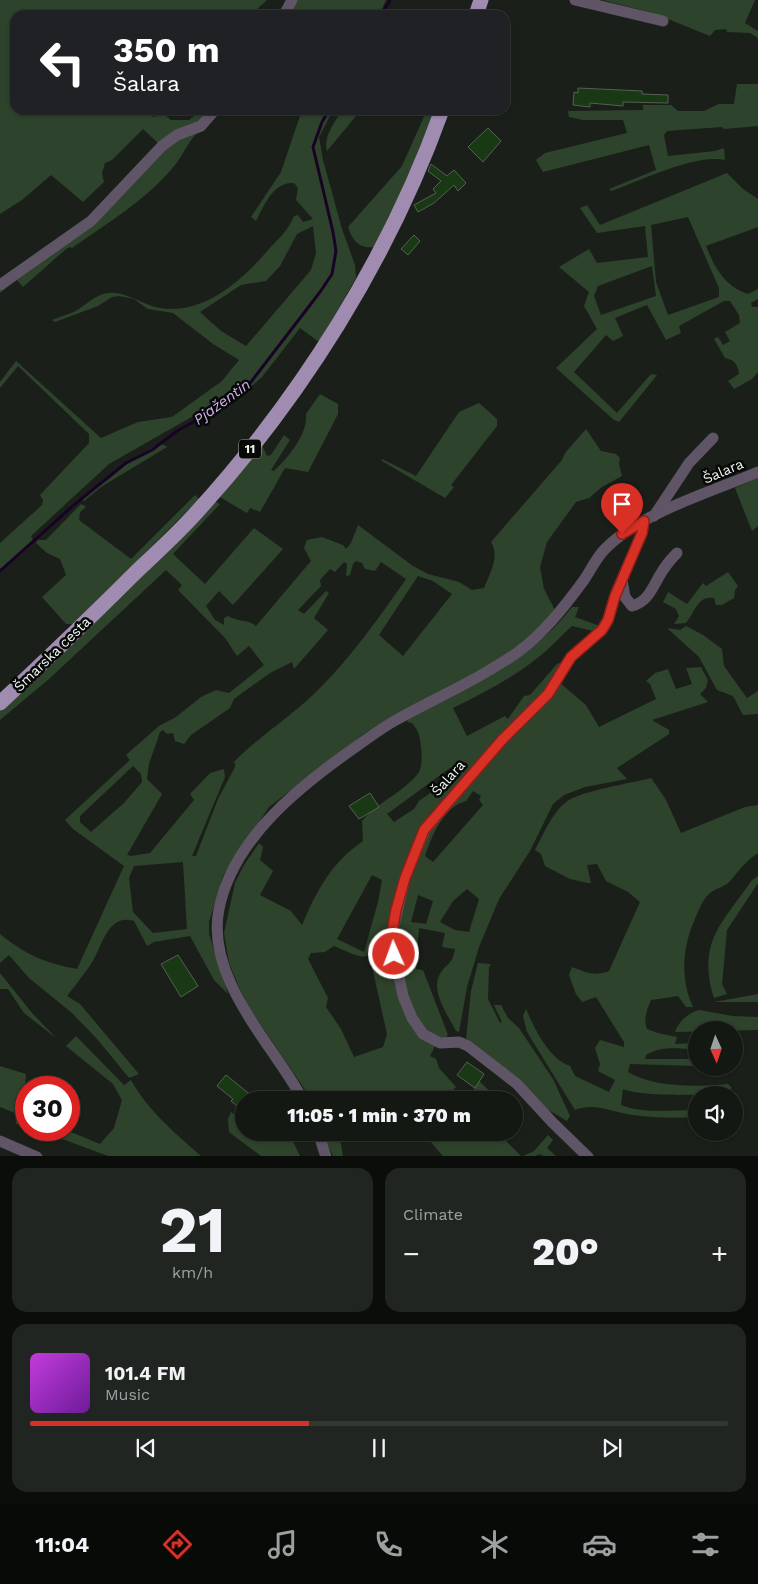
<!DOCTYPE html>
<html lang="en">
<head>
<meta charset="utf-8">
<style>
  :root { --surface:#141813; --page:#212521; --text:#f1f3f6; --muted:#9da0a0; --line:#333733; --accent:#d93025 }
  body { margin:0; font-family:"Work Sans",sans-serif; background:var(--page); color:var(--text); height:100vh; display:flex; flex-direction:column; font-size:19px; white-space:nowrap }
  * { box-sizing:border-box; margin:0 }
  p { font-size:16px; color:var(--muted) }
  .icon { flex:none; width:28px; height:28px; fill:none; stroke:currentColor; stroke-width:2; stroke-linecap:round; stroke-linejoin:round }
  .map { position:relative; height:1156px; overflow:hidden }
  .details { display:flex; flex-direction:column; gap:12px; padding:12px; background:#0b0d0a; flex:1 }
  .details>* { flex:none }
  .top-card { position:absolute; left:10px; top:10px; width:500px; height:105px; border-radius:15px; box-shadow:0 1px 4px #0004,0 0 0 1px var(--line); background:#202124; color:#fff; overflow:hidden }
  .needle { width:32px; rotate:177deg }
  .buttons { position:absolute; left:688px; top:1021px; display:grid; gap:10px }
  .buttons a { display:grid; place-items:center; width:55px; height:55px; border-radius:50%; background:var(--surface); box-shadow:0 1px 4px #0004,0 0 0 1px var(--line); font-size:25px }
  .speed { position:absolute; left:15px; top:1076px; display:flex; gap:10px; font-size:25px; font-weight:700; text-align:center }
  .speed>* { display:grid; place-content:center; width:65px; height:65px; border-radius:50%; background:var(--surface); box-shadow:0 1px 4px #0004,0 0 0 1px var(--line); line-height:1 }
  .speed .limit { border:8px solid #d22; background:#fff; color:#111 }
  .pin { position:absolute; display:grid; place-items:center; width:42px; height:42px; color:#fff; margin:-51px -21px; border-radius:50% 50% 50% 0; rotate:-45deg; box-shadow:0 0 5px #0007 }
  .pin .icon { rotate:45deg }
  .me { position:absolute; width:55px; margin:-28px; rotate:358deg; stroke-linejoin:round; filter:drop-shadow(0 0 4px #0008) }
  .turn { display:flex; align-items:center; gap:18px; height:105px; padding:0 20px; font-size:22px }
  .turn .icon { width:65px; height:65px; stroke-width:2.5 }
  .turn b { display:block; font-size:35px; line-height:42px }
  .big { font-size:38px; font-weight:800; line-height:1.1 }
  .details .widget { flex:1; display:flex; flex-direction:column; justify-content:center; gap:8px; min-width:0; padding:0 18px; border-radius:15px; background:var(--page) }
  .details .dial { align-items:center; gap:0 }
  .dial b { font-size:65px; line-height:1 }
  .song { display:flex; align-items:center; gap:15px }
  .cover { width:60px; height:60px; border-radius:8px; background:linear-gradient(135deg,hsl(290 70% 55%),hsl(280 70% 35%)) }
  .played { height:5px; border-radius:2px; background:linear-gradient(90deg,var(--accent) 40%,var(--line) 40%) }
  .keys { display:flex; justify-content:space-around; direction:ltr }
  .heat { display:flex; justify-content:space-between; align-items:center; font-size:28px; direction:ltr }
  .details .tiles { flex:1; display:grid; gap:12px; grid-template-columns:1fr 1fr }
  .widget:last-child { grid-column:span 2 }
  .trip { position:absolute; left:235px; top:1091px; width:288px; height:50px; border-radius:25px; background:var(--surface); box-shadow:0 1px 4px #0004,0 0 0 1px var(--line); font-weight:800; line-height:50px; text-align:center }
  .dock { display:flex; height:80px; justify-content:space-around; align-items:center; background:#080a08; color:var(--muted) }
  .dock .icon { width:35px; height:35px }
  .dock .active { color:var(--accent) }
  .dock b { font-size:22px; color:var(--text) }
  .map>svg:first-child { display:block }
  .green { fill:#2e432b; fill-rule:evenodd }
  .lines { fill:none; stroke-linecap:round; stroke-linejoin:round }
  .stream { stroke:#180326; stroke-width:3 }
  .building { fill:#193814; stroke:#575e56 }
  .minor { stroke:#5f5567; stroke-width:11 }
  .major { stroke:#a08bb1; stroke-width:15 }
  .route-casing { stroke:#8d1f18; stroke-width:12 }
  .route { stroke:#d93025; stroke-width:9 }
  .labels { text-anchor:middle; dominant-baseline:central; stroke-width:5; stroke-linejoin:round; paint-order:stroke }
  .shield { fill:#060906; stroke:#aaaeaa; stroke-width:1 }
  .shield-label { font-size:12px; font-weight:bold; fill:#f1f5f0 }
  .street-label { font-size:14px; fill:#f1f5f0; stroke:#060906 }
  .water-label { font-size:15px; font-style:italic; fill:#d3adf0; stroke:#060906 }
</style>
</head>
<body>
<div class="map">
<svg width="758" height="1157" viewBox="0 0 758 1157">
  <rect width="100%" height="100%" fill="#1a2019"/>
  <g class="green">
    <path d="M0,0H267L256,10L265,15H239L235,12L232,15H15V110H134L154,117L163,114L171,120H189L202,110H212L201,123L160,145L143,129L112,160L105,163L102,173L104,182L83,202L51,175L22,200L0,214Z"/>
    <path d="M296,0H386L379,15H288Z"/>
    <path d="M602,0H755L745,23L758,31V38L750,33L727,32L726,29L715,30L710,36L653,13Z"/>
    <path d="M737,84H758V126L724,129L722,127L667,131L664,135L668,156L715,151L724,148L725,160C696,153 640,181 611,191L609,189L656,170L649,145L543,172L536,160L545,153L627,133L623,120H583L569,117L568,111L643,110V105H671L678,111H704L719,104H734Z"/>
    <path d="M302,110H333L319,137L323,160L342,229L355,265L356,278L319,342L300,328L262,377L229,406L227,402L245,386L240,384L202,411L109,464L31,536L33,540L0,570V543L42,505L43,500L40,495L89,443V434L18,366L0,388V382L16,361L101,438L138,422L172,417L222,381L239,360L213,344L173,313L148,309L134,299L119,296L112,297L98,306L55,322L52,320C59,317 67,315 74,312C83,307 93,297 103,294C123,288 141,305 160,308C205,315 242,280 269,249C279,238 288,231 294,216L298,215L303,222L313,219L296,200L298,188L294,183C274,181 264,205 256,221L251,217L281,172ZM313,226L316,253L311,270L246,346L221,331L200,312L241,285L266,281L280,266L297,234Z"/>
    <path d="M342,110H361L327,151C323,137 335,122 342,110Z"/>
    <path d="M427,110H435C417,157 398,203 374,247C358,249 352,239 348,227L402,166Z"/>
    <path d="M203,128C189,138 185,152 175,165C149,198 106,224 72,248L70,247L66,249L23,287L17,280L0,293V288L63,244L163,147Z"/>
    <path d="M727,173L743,189L758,199V227L706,246C715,268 724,286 748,294L758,289V299L751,303L752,307H758V372L752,379L734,389L728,381L739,374C738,365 735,360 725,358L714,339L718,337L723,345L730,341L725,332L740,323L739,315L730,301H724L679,326L681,333L666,340L647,305L615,318L623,336L613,341L606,335L574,372L617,413L651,374L657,375L619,422L614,420L556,368L597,329L584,306L589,292L559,267L589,249L597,263L648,257L645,226L597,233L580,208L587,205L600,225ZM688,217L719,288V297L668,315L656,282L651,225ZM652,266L656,296L601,315L594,296L598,286Z"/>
    <path d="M320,394L338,404V414L308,472L285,468L260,512L250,508L247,513L218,496L262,445L267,456L271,455L284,435L290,440L271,470L274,471C288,458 308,434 306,414Z"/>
    <path d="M479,403L497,419V426L451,485L454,487L445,498L382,461V459L416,476L459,412Z"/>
    <path d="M586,429L601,451L616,454L620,458L619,464L622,476L602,487L589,498L576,502L547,542L540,567L544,589L556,612L520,644L481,671L387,719L364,734L269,807L223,876L209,922V934L228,994L214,980L190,936L154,942L147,946L134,921C107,913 102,948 91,964C84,975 75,985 67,996L80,1004L139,1074L129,1078L98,1040L72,1013L29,978L9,955L0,963V934C26,955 45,963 77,969L124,866L73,829L65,820L130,760L126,755L159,726L176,717L201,697L216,690L229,693L264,665L249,646L237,656L225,638L178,590L182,585L166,570L49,679L0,720V711L122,596L214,501L220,504L173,554L205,584L254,528L283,549L233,605L219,591L206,606L215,620L224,625V618L228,616C237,622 248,619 256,626L311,561L304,548L307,540L322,537L343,545L346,549L351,543L358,525L413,566L428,574L459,582L472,590L484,588C490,573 500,557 491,542L562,460L565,453ZM356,561L362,563L365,569L375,571L381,562L406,579C378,619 350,659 315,693C289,718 258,737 233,763H235V767L218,799L196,856H192L225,777L224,769L210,773L190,794L194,800L150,853L131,856L127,855L162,794L147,779L149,764L160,732L163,730L167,734L173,733L175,741L184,744L191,735L230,708L234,699L270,673L292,662L294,669L328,630L314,618L329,593L326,591L304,614L298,610L321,586L320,580L330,569L335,572L344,562L347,564L346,576L350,575L353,564ZM418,576L433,581L452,594L403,656L379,635ZM133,766L141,774L142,782L124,803L91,832L80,822V816ZM183,862L187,929L153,933L133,912L129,878L134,866Z"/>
    <path d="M160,443L167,447L101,487L84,501L82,500L81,498L113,472Z"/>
    <path d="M758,478V526L752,531L735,488Z"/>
    <path d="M195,495L199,499L74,624H66L42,597L66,575L60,559L47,553L36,543L38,540H46L81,504L86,507L80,512L79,520L131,559Z"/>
    <path d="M728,572L738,586L735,590L734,598L722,605H716L714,598C697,596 696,611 686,623L674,624L679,616L676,609L663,602L668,592L687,604L703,583L706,586Z"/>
    <path d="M572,607H579L575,617L600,626L593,631L572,626C563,634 555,643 546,651C518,675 486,692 453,708L467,736L505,716L508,719L524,696L530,695L557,664L562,662L541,694L433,813L388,933C366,964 367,960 334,946L325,952L311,953L308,959L328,998L326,1007L341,1029L354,1057L383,1047L387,1034L371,962L382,951H388L398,996L435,1046L430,1056L436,1059L439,1068L456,1087L452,1091L459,1099L466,1095L469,1098L476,1094L473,1086L477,1079L499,1100H312L250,1009L239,987L229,963L224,933L235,883L244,865L259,843L263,847L260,860L273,871L260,895L291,911L302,925C317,890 331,863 363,841L362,821C375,804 413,786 420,770C422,764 422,754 421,747C420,737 419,731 412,723L407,722L408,718C470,688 529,662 572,607ZM450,768L455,775L419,801L414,809L394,822L387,814ZM372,875L382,880L378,902L364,952L337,939Z"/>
    <path d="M686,626L703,635L722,649L724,666L747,698L758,691V714L743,715L733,696L717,690L699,657L667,628L680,630Z"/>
    <path d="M701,667L708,680L706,688L700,694L708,702L652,720L669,730V734L617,768L627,779L585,787L564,795L553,804L530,851L499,899L479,947L467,987L459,1032L456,1031C449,1017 431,992 439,976C445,963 452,967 455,949L442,947L445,933L419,928L416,969L423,970L448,1035L445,1038L436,1037L425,1031L408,1004L395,934L398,912L431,825L560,683L586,705L599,727L656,699L650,684L646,681L655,673L668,669L676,689L692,684L686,668ZM473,791L481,796L479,800L483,805L433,862L425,856C432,836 443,807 466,801ZM467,889L479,899L469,932L455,930L440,922L453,901ZM418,895L433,901L426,924L411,922Z"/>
    <path d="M651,778L665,798L681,833L745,807L758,805V853C746,861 740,869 731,880C726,887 715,888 709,894C703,899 700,908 697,914C683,944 679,976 693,1007H686L678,996L651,1000C647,1009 643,1020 647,1029L658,1033L677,1037L675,1044L696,1043V1049C678,1049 662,1045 646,1055L645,1059H696V1066L630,1064L628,1072C656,1088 696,1087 728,1084L732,1088C720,1098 637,1096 623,1089L621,1105C643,1114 672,1110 696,1110V1117C675,1118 654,1118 633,1115C613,1113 595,1102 575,1110L527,1032L523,1016L526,1009C535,1029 548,1058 570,1066L575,1076L609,1092L615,1080L598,1071L600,1064L595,1048L600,1040L624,1047V1042L596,997L582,1002L576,994L569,975L572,967C585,972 595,977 609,971L640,902L628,892L606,881L597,864L587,865L591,883H588L570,879L545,866L541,854L535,850C543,835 552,813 566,802C580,791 632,783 651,778Z"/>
    <path d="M758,876V883L727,930L722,984L727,994L714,998C697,941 722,924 752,880Z"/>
    <path d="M478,963L491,964L489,967L488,999L500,1023L502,1022L494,1005H501L508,1018L519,1028L553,1079L570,1116L567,1121L540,1105L507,1073L466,1039L471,991Z"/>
    <path d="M0,973L32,1013L56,1038L24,1013L8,989H0Z"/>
    <path d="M758,994V1002H714Z"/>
    <path d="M699,1010L733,1016L758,1017V1030L675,1032C679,1021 688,1013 699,1010Z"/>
    <path d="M76,1036L124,1085L131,1080C148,1111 175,1133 201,1156H108L38,1130H66L100,1144L114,1128L122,1100L113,1084L66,1046Z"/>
    <path d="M0,1066L26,1074L23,1111L26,1113V1126L16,1124L15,1113L0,1107Z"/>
    <path d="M231,1112L240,1119L244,1115V1132L289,1133L300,1156H261L229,1132L228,1119Z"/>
    <path d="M322,1133H339L343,1156H333Z"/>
    <path d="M423,1133H498L521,1156H443Z"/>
    <path d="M548,1135L553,1140L547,1148L556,1156H544L540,1154L535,1156H523L534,1151Z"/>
  </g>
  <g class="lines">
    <g class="stream">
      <path d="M381,15L390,0"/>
      <path d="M0,571L75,504L126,463L152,450L177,431L211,412L251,382L320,292L332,274L336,251L333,232L313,147L322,122L329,110"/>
    </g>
  </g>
  <g class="building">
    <path d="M578,88L642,91V94L668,95V103L623,102V106L590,103V107L573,105L574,92L578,93Z"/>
    <path d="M488,128L501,141L483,162L468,147Z"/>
    <path d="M431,164L447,176L454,170L466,183L458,191L454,185L434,203L418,212L414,205L436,193L433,189L441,181L428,171Z"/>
    <path d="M414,235L420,241L408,255L401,249Z"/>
    <path d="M370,793L379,807L359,819L349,806Z"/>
    <path d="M178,955L198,986L181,997L161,964Z"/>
    <path d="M467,1062L484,1074L475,1088L457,1075Z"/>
    <path d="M226,1075L257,1100H244V1112L231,1101L233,1099L217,1086Z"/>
  </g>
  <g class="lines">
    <g class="minor">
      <path d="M575,0L663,21"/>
      <path d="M284,15L292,0"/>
      <path d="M0,285L91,221L162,146L177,135L201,126L215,110"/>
      <path d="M654,516L689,463L713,438"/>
      <path d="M622,580L625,597L632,606C648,602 652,588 660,575C665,566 671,559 677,553"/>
      <path d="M303,1100C272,1043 205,978 219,909C233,838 301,785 357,746C370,737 383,727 396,720C437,697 480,679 518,652C544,633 565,606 584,580C591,570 596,558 605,549C640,513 711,492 758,472"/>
      <path d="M318,1132L326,1157"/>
      <path d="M0,1141L37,1157"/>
      <path d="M588,1157L552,1122L517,1084L468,1046L459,1042L440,1043L423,1034L412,1018L403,996L391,938L405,878L425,830L502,740L548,694L571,657L602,630L608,620L615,596L642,533L644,521"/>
    </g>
    <g class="major">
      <path d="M476,15L481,0"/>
      <path d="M0,703C46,660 91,617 136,572C156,553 177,534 195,514C301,398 389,258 442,110"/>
    </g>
  </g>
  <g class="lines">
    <defs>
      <path id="route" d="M394,954L391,938L396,910L405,878L424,830L502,740L548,694L571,657L602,630L608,620L615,596L642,533L644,521L622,534"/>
    </defs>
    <use href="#route" class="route-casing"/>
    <use href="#route" class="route"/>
  </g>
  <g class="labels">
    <rect class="shield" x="239" y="439.5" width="22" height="19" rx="4"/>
    <g class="shield-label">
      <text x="250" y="449">11</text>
    </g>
    <g class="street-label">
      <text transform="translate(723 471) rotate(-23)">Šalara</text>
      <text transform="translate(52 654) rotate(-44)">Šmarska cesta</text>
      <text transform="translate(448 778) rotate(-48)">Šalara</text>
    </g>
    <g class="water-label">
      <text transform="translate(222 402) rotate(-36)">Pjažentin</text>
    </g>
  </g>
</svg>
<div class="buttons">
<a><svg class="needle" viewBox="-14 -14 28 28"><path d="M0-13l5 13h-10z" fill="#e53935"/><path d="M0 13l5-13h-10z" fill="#9da0a0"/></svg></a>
<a><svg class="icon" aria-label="sound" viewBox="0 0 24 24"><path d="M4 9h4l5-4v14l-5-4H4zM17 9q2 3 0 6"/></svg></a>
</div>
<div class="speed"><div class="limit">30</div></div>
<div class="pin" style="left:622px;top:534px;background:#d93025"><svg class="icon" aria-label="arrive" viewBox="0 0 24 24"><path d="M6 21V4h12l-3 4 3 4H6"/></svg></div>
<svg class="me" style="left:394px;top:954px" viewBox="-20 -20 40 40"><circle r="17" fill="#d93025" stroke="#fff" stroke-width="3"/><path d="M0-11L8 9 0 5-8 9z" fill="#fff"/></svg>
<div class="trip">11:05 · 1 min · 370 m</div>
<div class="top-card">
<div class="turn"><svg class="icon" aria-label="left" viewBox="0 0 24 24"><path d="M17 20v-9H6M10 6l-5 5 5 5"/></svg><div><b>350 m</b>Šalara</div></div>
</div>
</div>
<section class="details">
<div class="tiles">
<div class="widget dial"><b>21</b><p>km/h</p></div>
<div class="widget"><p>Climate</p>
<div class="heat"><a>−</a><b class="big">20°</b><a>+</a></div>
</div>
<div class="widget">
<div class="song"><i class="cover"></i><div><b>101.4 FM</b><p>Music</p></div></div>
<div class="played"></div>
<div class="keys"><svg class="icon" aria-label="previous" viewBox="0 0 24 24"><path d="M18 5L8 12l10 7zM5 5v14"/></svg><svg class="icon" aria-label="pause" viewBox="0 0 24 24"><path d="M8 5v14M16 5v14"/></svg><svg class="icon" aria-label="next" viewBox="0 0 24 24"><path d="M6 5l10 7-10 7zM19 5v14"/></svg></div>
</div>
</div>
</section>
<nav class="dock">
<b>11:04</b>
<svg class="icon active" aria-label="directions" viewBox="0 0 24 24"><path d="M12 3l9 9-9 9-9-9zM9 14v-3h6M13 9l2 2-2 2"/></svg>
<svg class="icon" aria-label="music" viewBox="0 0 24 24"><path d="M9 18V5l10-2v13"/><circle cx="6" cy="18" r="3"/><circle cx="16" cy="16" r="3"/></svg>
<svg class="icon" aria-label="phone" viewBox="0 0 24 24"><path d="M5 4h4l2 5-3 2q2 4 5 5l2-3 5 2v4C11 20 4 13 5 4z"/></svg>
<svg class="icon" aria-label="climate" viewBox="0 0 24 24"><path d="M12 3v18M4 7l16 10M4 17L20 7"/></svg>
<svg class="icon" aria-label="car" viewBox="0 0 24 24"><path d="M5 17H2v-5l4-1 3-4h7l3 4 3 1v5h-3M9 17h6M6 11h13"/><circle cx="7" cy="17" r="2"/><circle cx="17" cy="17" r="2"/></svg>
<svg class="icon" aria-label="filters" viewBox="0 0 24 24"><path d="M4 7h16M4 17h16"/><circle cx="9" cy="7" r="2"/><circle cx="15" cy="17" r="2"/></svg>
</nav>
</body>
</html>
